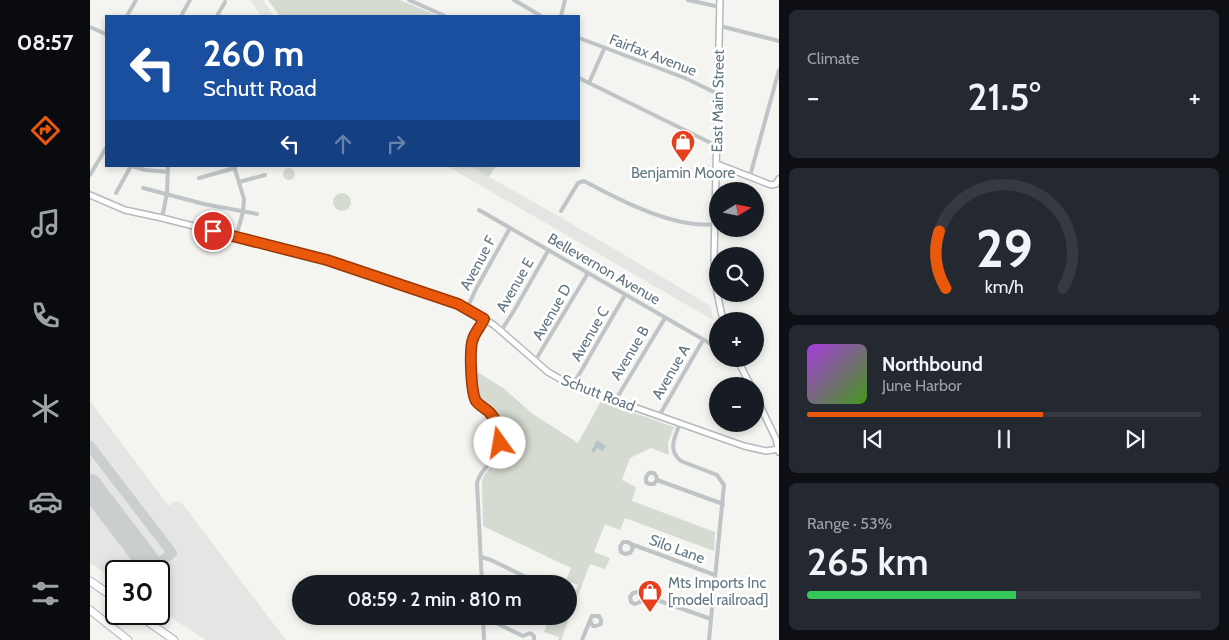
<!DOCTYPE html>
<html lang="en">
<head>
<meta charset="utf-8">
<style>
  :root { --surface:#171b24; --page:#242831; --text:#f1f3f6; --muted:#9ea1a6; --line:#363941; --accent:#ea580c }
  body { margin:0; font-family:Cabin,sans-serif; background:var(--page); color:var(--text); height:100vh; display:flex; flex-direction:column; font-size:19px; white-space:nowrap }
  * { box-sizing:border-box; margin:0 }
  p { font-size:16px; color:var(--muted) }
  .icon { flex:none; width:28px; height:28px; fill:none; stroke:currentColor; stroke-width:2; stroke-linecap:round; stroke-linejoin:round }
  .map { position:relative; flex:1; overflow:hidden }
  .details { display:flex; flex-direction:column; gap:10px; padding:10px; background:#0d0f14; width:450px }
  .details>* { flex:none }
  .top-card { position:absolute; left:15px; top:15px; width:475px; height:152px; border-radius:0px; box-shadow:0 2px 8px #0003; background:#1a4fa0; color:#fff; overflow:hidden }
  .needle { width:32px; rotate:80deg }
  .buttons { position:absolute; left:619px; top:182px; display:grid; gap:10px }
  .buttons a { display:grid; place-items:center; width:55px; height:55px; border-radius:50%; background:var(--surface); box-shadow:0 2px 8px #0003; font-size:25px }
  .speed { position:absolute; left:15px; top:560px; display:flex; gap:10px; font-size:25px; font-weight:700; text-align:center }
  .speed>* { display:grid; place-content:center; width:65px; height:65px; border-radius:50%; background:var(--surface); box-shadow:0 2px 8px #0003; line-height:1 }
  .speed .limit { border:2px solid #111; border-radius:8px; background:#fff; color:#111 }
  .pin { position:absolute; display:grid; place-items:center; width:42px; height:42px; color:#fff; margin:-21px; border:2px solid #fff; border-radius:50%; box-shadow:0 1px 5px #0007 }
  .me { position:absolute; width:55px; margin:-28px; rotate:347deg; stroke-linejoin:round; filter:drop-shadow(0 0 4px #0008) }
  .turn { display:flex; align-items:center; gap:18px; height:105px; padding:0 15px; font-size:22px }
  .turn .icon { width:65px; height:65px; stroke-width:2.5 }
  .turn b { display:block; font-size:35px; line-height:42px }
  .lanes { display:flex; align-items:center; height:48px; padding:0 15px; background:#0003; justify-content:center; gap:25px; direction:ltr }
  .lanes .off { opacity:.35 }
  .big { font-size:38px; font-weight:600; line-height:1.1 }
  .details .widget { flex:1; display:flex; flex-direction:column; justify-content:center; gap:8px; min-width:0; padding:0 18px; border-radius:8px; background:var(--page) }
  .details .dial { align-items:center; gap:0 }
  .dial svg { height:130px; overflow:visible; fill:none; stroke:var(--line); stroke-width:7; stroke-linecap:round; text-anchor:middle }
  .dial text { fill:var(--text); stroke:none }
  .song { display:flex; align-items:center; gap:15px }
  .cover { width:60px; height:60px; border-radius:8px; background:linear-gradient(135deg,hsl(280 70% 55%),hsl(100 70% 35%)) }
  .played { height:5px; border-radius:2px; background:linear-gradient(90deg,var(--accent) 60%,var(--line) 60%) }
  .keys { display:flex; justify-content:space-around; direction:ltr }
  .heat { display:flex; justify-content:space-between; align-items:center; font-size:28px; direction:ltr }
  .charge { height:8px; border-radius:4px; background:linear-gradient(90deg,#34c759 53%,var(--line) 0) }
  .trip { position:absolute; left:202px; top:575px; width:285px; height:50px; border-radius:25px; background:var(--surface); box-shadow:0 2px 8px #0003; font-weight:600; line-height:50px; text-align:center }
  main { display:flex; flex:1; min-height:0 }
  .dock { display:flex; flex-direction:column; width:90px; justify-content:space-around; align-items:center; background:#090b0e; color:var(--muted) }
  .dock .icon { width:35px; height:35px }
  .dock .current { color:var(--accent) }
  .dock b { font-size:22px; color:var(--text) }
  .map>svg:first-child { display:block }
  .built { fill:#e5e5e3 }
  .green { fill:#d5dbd1 }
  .water { fill:#b6c4c7 }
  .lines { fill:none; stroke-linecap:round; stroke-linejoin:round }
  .taxiway { stroke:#cacece; stroke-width:10 }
  .runway { stroke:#cacece; stroke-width:24 }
  .secondary-casing { stroke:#b3b9bd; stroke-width:8 }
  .highway-casing { stroke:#b2b6b9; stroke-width:9 }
  .street { stroke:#bfc4c6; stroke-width:4 }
  .secondary { stroke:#fff; stroke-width:5 }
  .highway { stroke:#fff; stroke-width:7 }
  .route-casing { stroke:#983908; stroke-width:12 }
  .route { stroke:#ea580c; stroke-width:9 }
  .labels { text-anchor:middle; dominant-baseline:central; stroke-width:5; stroke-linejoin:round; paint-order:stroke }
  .street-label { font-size:15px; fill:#627682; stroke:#fff }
  .poi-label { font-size:15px; fill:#627682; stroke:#fff }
</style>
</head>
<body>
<main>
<nav class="dock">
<b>08:57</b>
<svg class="icon current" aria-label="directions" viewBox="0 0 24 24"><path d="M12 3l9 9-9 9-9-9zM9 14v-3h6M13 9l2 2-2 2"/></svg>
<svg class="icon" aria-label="music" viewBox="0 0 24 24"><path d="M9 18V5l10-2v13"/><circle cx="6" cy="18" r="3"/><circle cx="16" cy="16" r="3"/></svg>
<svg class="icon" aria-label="phone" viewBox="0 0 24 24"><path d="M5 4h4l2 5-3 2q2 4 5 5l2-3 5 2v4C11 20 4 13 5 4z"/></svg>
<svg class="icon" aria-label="climate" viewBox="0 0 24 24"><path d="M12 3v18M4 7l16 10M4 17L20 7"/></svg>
<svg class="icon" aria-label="car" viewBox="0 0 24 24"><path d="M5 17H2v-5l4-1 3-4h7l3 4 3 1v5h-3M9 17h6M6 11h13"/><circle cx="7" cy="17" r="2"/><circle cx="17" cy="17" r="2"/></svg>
<svg class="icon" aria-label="filters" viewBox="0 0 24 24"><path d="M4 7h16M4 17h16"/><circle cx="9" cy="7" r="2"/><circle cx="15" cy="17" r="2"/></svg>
</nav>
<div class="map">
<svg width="689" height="640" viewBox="0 0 689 640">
  <rect width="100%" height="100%" fill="#f4f4f0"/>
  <g class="built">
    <path d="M160,0H173L184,16H171Z"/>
    <path d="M357,166H380L470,217L621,306L623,320Z"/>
    <path d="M0,401L78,505H80L85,501L91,502L196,640H116L69,610V571H26V581L0,563Z"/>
  </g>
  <g class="green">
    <path d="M178,0H310L348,16H190Z"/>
    <path d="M380,166H406L399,177Z"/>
    <circle cx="199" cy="174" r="6"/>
    <circle cx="252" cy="202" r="9"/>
    <path d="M386,371L413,388L443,414L488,443L511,401L584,427L578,443L579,455L561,448L540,458L532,480L546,487L542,501L625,532L624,551L535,518L530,530L515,524L504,552L520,558L515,569L500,564L471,640H468L469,637L454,632L460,616H479V609L488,585L476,580L481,568L393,526L392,480C397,468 409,462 413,448C416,436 413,421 404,412C399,407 393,404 390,398C386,390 387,380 386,371Z"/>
  </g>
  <path class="water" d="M507,440L516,446L513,451L507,448L504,453L501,451Z"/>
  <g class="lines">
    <path class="taxiway" d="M0,446L82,553L63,568"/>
    <path class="runway" d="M0,486L65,571"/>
    <defs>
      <g id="secondary">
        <path d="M630,0L624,259L626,287L633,321"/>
        <path d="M627,164L681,185L686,184L689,179"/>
        <path d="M0,195L35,210L72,218L237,260L359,301L377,308L404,325L458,372L472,380L541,406L654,446L676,451L689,449"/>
        <path d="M647,359L661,386"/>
        <path d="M665,395L686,439L689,452"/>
      </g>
      <g id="highway">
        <path d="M0,581L26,599"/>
        <path d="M0,610L38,640"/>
        <path d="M47,614L84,640"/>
      </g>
    </defs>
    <use href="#secondary" class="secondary-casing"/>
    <use href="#highway" class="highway-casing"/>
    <g class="street">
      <path d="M319,0L355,16"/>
      <path d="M424,0L451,16"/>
      <path d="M598,0L630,7"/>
      <path d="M37,16L46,0"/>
      <path d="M91,16L100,0"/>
      <path d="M127,16L135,2"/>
      <path d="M471,16L475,0"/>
      <path d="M630,26L689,41"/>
      <path d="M0,27L16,34"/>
      <path d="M489,38L595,78L628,94"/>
      <path d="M489,78L627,146"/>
      <path d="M499,83L514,49"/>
      <path d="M42,166L55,170L78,172"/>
      <path d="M144,166L154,199L153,212L146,237"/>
      <path d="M0,175L16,148"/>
      <path d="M660,176L689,70"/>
      <path d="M109,178L145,168"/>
      <path d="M149,182L175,175"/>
      <path d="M53,188L114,204L167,214"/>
      <path d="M26,193L41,166"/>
      <path d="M389,210L628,348"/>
      <path d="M471,211L488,183L494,181C524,197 564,218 598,223C606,225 616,224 625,225"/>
      <path d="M72,218L77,193L78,166"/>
      <path d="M377,308L387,287L420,228"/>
      <path d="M411,331L425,309L458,251"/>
      <path d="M445,361L498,273"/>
      <path d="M483,385L535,295"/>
      <path d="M525,401L575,318"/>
      <path d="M569,416L613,340"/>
      <path d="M590,423C585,437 577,450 591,461L627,475L634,485L619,640"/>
      <path d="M567,480L566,476L564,473H559L556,477V482L559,484H564L567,480L633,504"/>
      <path d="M541,544L538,542H533L530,547L531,552L535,554L540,553L543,548L541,544L625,575"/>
      <path d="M391,557L401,560L450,584"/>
      <path d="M392,584L387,483C391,465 410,462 410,439C410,415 396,416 386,401C381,393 379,349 383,339C385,332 391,326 394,319"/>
      <path d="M454,584L459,582L463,584"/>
      <path d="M550,594L547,592L543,593L540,597L541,602L545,604L550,602L552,599L550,594L621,619"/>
      <path d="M393,616L394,640"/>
      <path d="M393,620L402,621L433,636L440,633L444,636V640"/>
      <path d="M492,640L501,618L502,616H509L511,620V624L506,626H503L500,621"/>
    </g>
    <use href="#secondary" class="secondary"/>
    <use href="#highway" class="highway"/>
  </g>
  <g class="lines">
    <defs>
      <path id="route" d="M123,231L237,260L368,304L394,319C391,326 385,332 383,339C379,348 381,393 386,401C389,405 394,408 398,411C407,419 410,431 410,443"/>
    </defs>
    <use href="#route" class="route-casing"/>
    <use href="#route" class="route"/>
  </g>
  <defs>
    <symbol id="shop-pin" viewBox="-11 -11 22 30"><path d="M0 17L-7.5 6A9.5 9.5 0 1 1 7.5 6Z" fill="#e63f1d" stroke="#fff"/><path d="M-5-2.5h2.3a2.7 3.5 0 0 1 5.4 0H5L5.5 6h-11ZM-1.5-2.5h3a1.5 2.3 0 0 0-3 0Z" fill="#fff"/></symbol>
  </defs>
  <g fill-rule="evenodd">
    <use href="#shop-pin" x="579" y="128" width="28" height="38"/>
    <use href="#shop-pin" x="546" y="578" width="28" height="38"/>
  </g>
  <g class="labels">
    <g class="street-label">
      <text transform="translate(563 55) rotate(21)">Fairfax Avenue</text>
      <text transform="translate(628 101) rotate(-89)">East Main Street</text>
      <text transform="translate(388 263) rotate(-62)">Avenue F</text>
      <text transform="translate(514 269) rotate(30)">Bellevernon Avenue</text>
      <text transform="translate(425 285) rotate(-60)">Avenue E</text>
      <text transform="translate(462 312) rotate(-60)">Avenue D</text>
      <text transform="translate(500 334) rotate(-60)">Avenue C</text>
      <text transform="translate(540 353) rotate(-59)">Avenue B</text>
      <text transform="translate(581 372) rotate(-60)">Avenue A</text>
      <text transform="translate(508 393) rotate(21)">Schutt Road</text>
      <text transform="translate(587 549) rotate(20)">Silo Lane</text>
    </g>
    <g class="poi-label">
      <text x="593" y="173">Benjamin Moore</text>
      <text x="578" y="583" text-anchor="start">Mts Imports Inc<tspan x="578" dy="17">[model railroad]</tspan></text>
    </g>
  </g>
</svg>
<div class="buttons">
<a><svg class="needle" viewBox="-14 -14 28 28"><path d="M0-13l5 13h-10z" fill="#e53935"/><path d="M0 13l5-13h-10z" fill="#9ea1a6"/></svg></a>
<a><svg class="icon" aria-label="search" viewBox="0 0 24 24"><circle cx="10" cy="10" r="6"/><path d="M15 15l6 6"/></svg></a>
<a>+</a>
<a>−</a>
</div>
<div class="speed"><div class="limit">30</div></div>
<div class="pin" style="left:123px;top:231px;background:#d93025"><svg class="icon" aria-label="arrive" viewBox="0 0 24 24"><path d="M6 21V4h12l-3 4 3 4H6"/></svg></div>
<svg class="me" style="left:410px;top:443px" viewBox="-20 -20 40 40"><circle r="19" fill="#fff"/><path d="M0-13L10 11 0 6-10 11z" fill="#ea580c"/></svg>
<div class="trip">08:59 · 2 min · 810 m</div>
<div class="top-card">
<div class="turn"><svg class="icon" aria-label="left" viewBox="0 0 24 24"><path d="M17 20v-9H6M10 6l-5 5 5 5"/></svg><div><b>260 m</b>Schutt Road</div></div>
<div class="lanes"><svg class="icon" aria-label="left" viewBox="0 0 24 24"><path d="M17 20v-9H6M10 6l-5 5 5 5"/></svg><svg class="icon off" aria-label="ahead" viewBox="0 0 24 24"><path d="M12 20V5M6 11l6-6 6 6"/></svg><svg class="icon off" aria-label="right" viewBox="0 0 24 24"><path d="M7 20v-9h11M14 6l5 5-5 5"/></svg></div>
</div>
</div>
<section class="details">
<div class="widget"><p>Climate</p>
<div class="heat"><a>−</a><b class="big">21.5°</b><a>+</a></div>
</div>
<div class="widget dial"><svg viewBox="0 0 100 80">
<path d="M14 69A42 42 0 1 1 86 69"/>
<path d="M14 69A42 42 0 0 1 10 34" stroke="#ea580c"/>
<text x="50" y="56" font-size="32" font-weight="700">29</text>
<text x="50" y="72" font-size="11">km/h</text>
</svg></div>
<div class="widget">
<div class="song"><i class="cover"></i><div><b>Northbound</b><p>June Harbor</p></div></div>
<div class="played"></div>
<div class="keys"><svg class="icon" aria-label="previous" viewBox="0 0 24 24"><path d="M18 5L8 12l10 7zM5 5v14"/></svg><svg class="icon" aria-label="pause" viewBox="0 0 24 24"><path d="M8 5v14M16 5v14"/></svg><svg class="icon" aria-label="next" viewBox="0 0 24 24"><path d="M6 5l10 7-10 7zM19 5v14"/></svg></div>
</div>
<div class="widget"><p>Range · 53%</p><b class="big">265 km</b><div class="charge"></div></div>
</section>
</main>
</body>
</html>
